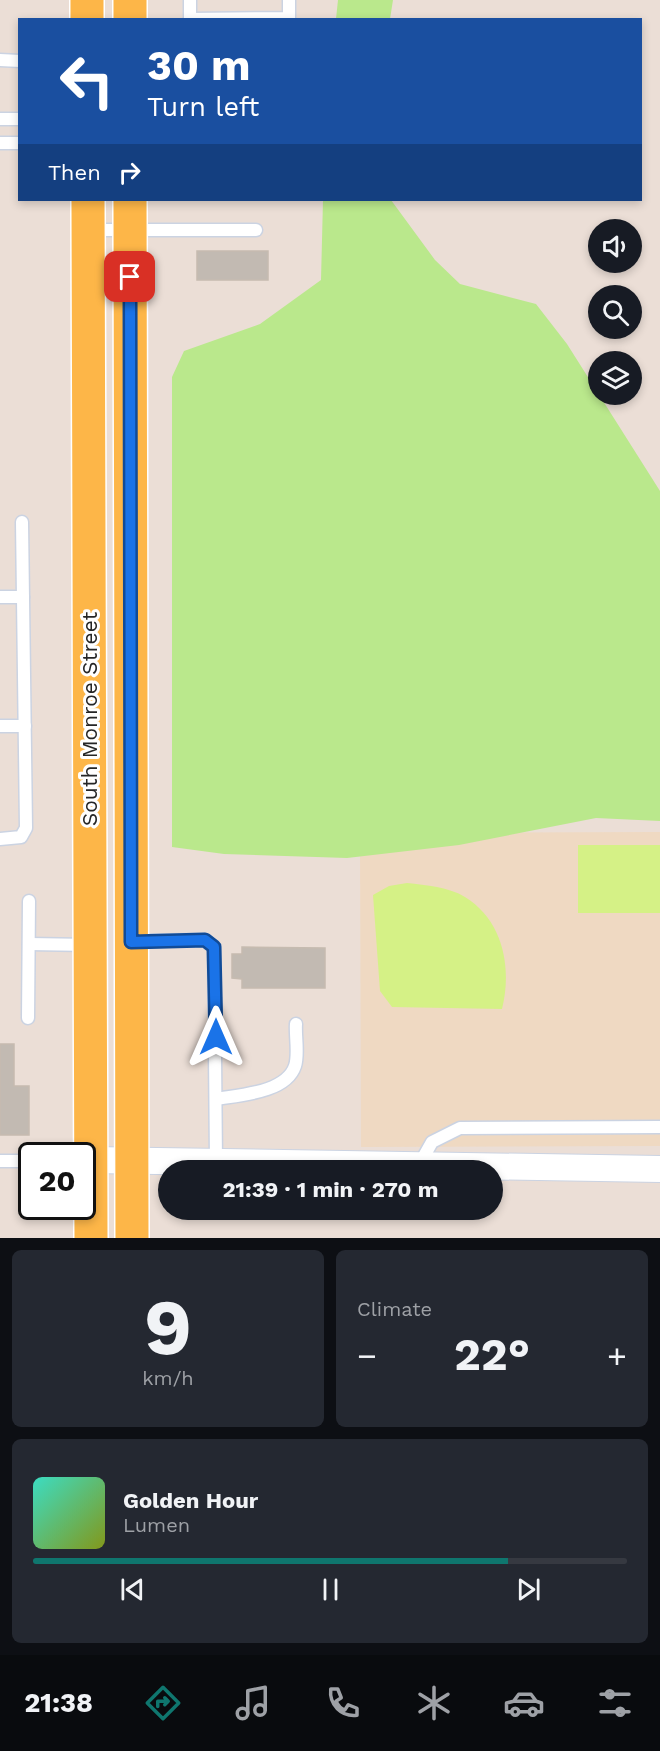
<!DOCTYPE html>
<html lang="en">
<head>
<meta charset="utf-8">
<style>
  :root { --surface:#171b24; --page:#242831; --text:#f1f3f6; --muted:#9ea1a6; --line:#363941; --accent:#0f766e }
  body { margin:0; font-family:"Work Sans",sans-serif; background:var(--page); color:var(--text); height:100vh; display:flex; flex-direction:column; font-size:22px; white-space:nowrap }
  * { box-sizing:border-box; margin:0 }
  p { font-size:20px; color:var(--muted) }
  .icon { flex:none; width:33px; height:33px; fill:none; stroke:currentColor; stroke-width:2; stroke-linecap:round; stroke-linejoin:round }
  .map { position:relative; height:1238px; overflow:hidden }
  .details { display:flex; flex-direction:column; gap:12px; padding:12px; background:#0d0f14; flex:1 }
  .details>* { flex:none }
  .guide { position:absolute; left:18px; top:18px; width:624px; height:183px; border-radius:0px; box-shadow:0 3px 9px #0003; background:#1a4fa0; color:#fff; overflow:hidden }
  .fabs { position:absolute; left:588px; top:219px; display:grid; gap:12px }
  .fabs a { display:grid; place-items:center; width:54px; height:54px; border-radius:50%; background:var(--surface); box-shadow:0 3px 9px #0003; font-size:30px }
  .speed { position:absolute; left:18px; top:1142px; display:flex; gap:12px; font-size:30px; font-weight:700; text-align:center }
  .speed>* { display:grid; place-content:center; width:78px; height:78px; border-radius:50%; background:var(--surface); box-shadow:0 3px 9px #0003; line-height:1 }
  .speed .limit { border:3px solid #111; border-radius:9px; background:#fff; color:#111 }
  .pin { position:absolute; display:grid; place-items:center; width:51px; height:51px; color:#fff; margin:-26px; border-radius:12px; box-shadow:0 3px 9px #0006 }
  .me { position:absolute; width:66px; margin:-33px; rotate:0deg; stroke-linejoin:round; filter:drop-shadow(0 0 4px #0008) }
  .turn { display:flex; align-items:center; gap:21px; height:126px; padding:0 30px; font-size:27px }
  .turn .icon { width:78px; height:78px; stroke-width:2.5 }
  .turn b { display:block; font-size:42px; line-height:51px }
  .then { display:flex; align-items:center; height:57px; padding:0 30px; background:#0003; gap:12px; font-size:22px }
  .big { font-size:45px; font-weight:700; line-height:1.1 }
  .details .tile { flex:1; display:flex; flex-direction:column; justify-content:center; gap:9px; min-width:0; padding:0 21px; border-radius:9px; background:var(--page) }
  .details .dial { align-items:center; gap:0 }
  .dial b { font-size:78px; line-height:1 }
  .song { display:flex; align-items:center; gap:18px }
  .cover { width:72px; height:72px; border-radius:9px; background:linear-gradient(135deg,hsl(170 70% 55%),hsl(70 70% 35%)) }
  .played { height:6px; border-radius:3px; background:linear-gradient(90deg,var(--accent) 80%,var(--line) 80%) }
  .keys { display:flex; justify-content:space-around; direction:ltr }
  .heat { display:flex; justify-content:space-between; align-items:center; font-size:33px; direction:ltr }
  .details .tiles { flex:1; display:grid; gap:12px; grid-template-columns:1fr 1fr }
  .tile:last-child { grid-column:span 2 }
  .trip { position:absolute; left:158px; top:1160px; width:345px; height:60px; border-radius:30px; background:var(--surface); box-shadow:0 3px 9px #0003; font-weight:700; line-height:60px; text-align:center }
  .menu { display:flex; height:96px; justify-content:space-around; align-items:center; background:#090b0e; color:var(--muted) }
  .menu .icon { width:42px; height:42px }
  .menu .active { color:var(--accent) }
  .menu b { font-size:27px; color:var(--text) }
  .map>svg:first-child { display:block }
  .education { fill:#efd9c2 }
  .green { fill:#bae88c }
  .pitch { fill:#d5f186 }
  .building { fill:#c2bab2; stroke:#c6bbb0; stroke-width:1.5 }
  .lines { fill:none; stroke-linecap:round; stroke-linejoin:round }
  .lane-casing { stroke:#cbd3e2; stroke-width:15 }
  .street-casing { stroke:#cbd3e2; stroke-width:28 }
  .primary-casing { stroke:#fff; stroke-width:36 }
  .lane { stroke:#fff; stroke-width:12 }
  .street { stroke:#fff; stroke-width:26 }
  .primary { stroke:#fdb648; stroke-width:33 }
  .route-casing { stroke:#114b97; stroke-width:15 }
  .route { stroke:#1a73e8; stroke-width:10 }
  .labels { text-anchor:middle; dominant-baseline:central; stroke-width:6; stroke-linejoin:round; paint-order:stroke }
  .street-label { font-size:21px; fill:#262626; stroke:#fff }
</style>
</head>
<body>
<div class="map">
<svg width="660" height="1238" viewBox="0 0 660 1238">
  <rect width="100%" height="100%" fill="#ebded6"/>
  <path class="education" d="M660,832V1146L361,1147L360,833Z"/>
  <g class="green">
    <path d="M338,0H393L390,19H336Z"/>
    <path d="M323,200H391L435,260L460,284L536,304L567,344L660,491V821L596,818L459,845L347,858L224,854L172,847V377L184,351L260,324L321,280Z"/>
  </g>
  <g class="pitch">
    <rect x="578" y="845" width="82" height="68"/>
    <path d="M407,883C426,885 449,887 465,897C504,921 512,969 502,1009L392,1007L380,991L373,895L389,886Z"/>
  </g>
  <g class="building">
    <rect x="197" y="251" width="71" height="29"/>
    <path d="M242,947L325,948V988H242V979L232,978V954H242Z"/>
    <path d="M0,1044H14V1086H29V1135H0Z"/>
  </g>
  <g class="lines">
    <defs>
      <g id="lane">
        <path d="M190,0V20"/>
        <path d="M190,19L289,18V0"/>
        <path d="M0,60L20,61"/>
        <path d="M0,119H20"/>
        <path d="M0,143H20"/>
        <path d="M89,230H256"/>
        <path d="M0,597H23"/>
        <path d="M0,726H25"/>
        <path d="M0,839L21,837L26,828L22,522"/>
        <path d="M133,941L205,940L214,947L216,1162"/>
        <path d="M29,944L90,945"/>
        <path d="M28,1018L29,901"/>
        <path d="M216,1099C239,1095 286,1093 295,1066C299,1054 295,1036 296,1024"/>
        <path d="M0,1161H32"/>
        <path d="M419,1165L432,1142L460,1128L660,1127"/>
      </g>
      <path id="street" d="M91,1160L660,1169"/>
      <g id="primary">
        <path d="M87,0V20"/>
        <path d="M130,0V20"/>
        <path d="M88,200L91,1238"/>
        <path d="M130,200L132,1238"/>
      </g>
    </defs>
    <use href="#lane" class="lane-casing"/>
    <use href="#street" class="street-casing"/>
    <use href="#primary" class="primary-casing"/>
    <use href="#lane" class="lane"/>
    <use href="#street" class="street"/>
    <use href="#primary" class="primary"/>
  </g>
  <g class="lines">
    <defs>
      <path id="route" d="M130,277L131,942L205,940L214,947L216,1037"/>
    </defs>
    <use href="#route" class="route-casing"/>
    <use href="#route" class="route"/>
  </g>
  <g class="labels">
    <g class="street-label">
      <text transform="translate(89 719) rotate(-90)">South Monroe Street</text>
    </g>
  </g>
</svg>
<div class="fabs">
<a><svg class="icon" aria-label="sound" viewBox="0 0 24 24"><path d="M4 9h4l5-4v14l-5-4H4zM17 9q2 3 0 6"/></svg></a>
<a><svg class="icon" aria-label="search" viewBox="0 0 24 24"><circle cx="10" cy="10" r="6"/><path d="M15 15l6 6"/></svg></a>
<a><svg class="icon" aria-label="layers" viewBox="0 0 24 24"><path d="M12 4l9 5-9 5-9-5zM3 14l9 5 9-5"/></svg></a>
</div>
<div class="speed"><div class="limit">20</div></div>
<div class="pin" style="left:130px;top:277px;background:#d93025"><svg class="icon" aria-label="arrive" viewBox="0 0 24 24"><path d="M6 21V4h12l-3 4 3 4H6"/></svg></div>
<svg class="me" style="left:216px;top:1037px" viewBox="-20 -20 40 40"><path d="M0-17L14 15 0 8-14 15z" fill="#1a73e8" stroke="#fff" stroke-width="4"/></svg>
<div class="trip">21:39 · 1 min · 270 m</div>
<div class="guide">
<div class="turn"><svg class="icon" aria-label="left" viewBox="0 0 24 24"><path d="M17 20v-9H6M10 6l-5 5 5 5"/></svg><div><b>30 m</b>Turn left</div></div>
<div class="then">Then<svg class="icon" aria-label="right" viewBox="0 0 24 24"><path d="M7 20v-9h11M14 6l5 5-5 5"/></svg></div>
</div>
</div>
<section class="details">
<div class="tiles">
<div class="tile dial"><b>9</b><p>km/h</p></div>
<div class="tile"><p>Climate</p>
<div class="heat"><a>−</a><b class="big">22°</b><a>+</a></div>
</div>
<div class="tile">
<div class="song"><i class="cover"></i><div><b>Golden Hour</b><p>Lumen</p></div></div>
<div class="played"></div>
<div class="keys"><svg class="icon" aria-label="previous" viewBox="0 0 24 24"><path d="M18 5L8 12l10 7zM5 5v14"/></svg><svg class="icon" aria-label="pause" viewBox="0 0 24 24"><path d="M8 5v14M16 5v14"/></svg><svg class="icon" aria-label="next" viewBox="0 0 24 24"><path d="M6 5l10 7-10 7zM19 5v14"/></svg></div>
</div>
</div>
</section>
<nav class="menu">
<b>21:38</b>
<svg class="icon active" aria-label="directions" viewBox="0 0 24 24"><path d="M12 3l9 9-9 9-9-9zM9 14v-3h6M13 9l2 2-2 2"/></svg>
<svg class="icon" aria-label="music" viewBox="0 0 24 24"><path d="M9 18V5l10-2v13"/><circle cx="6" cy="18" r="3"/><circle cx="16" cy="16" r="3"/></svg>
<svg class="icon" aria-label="phone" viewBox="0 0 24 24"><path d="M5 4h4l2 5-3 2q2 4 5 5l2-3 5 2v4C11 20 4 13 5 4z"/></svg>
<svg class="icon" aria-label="climate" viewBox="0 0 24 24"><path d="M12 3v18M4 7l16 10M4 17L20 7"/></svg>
<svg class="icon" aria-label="car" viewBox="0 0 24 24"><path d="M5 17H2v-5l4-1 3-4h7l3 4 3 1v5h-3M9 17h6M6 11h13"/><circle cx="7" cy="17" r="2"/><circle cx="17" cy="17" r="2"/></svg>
<svg class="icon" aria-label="filters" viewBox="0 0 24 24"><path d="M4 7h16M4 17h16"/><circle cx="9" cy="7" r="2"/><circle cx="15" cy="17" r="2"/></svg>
</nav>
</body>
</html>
